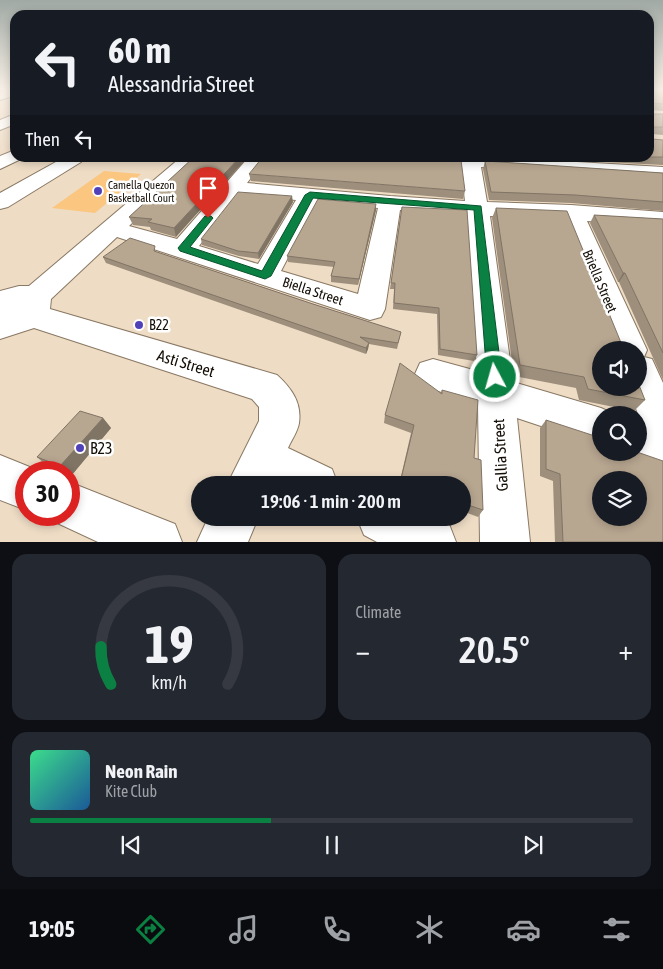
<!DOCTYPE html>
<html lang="en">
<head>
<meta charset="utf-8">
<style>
  :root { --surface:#171b24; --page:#242831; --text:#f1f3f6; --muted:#9ea1a6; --line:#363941; --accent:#0b8043 }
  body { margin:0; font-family:"Asap Condensed",sans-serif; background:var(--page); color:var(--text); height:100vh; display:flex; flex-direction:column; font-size:19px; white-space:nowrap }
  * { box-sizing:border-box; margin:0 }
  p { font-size:16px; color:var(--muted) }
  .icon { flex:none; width:28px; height:28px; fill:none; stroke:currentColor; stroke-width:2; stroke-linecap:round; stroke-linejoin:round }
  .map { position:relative; height:542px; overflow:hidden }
  .side { display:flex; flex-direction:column; gap:12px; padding:12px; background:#0d0f14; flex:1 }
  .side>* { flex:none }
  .hud { position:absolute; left:10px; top:10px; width:644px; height:152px; border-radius:15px; box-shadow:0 2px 8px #0003; background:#171b24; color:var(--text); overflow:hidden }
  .tools { position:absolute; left:592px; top:341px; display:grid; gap:10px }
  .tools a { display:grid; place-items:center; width:55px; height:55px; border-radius:50%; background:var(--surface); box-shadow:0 2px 8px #0003; font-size:25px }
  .speed { position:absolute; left:15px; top:461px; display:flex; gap:10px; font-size:25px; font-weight:700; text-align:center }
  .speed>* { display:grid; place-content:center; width:65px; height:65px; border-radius:50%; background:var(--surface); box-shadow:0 2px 8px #0003; line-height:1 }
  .speed .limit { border:8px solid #d22; background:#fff; color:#111 }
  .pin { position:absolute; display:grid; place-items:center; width:42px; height:42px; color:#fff; margin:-51px -21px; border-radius:50% 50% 50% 0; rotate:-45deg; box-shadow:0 0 5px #0007 }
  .pin .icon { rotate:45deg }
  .me { position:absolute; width:55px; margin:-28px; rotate:354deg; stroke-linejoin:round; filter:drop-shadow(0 0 4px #0008) }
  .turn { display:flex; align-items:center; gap:18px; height:105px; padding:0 15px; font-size:22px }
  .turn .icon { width:65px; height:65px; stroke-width:2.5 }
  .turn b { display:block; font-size:35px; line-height:42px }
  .then { display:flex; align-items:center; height:48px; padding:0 15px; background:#0003; gap:10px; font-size:19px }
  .big { font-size:38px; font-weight:600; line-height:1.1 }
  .side .card { flex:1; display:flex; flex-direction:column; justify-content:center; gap:8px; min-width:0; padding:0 18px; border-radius:15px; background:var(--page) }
  .side .dial { align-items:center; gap:0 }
  .dial svg { height:130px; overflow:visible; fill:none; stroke:var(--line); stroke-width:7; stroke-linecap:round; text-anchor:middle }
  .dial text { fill:var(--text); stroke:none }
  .song { display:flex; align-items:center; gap:15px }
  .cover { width:60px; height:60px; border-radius:8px; background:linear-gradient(135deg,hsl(150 70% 55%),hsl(210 70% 35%)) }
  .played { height:5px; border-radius:2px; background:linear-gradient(90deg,var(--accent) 40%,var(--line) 40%) }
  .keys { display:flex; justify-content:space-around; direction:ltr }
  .heat { display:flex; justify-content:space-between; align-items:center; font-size:28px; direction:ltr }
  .side .tiles { flex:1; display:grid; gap:12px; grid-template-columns:1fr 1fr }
  .card:last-child { grid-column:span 2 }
  .trip { position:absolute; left:191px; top:476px; width:280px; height:50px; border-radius:25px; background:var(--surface); box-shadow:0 2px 8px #0003; font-weight:600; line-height:50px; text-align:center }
  .menu { display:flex; height:80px; justify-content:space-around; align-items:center; background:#090b0e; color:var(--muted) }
  .menu .icon { width:35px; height:35px }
  .menu .selected { color:var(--accent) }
  .menu b { font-size:22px; color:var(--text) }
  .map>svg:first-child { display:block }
  .green { fill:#fbc67f }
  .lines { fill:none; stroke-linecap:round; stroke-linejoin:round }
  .minor-casing { stroke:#897863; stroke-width:2 }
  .minor { fill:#fff; fill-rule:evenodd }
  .wall { fill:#9d8f7c }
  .shaded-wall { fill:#807465 }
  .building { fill:#b7a690; stroke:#807465; fill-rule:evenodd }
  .route { fill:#0b8043; stroke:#07532c }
  .poi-dot { fill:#5141b8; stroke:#fff; stroke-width:2 }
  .labels { text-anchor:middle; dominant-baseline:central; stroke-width:5; stroke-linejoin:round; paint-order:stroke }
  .far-poi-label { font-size:11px; fill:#140e06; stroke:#fff; text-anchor:start }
  .street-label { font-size:14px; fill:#140e06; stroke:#fff }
  .poi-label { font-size:14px; fill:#140e06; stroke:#fff; text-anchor:start }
  .near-street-label { font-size:16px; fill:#140e06; stroke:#fff }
  .near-poi-label { font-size:16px; fill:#140e06; stroke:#fff; text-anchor:start }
</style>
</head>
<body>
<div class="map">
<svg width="663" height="542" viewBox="0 0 663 542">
  <rect width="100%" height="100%" fill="#eedcc5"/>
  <path class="green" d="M104,171L141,174L95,213L52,208Z"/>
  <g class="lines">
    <defs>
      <g id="minor">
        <path d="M4,90H15V95L0,100V92Z"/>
        <path d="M15,114V124L0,130V120Z"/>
        <path d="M15,150V158H22L21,159L0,169V156Z"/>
        <path d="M63,158H84L81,162L8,207L0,209V193Z"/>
        <path d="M180,158H199L129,226L177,239L248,158H266L247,183L390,196L465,201L461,166L419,162L416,158H506L663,167V179L481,167L487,202L571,205L663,212V226L587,221L647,350L644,357L652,359L663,383V467L624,452H639V419H640L628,388H639V350H613L563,220L490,216L513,382L601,408L616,415H601V446L517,418L530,542H480L478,404L420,385L415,374L420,363L433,359L477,371L467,214L400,210L385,309L381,317L370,320L117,237L51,299L50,309L277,375C291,388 302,402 299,423C298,431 291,441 288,448L332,469L338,485H227L259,421V407L252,399L34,328L0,339V291L19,286H29ZM238,195L296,200L258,264L199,246ZM317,202L378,208L358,294L281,271Z"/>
        <path d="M0,455L42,472H26V510L0,500Z"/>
        <path d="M69,482L175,524L182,542H98L53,521L50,515H69Z"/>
        <path d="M208,518H258L248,542H197Z"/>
        <path d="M357,518H433L449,524L456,542H377L364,535Z"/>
      </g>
    </defs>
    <use href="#minor" class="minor-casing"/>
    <use href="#minor" class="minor"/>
  </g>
  <g class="wall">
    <path d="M649,90H663V111L651,110V114H663V135L652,134V139L663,140V165L530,158H649Z"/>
    <path d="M193,158L176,237L151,230L150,227L133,225L129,217Z"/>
    <path d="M485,161L663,173V211L571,203L489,200L483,169Z"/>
    <path d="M249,174L465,191L463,199L251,181Z"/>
    <path d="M293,202L259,259L239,256L202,245L201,239Z"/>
    <path d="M402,207L477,355L474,361L438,355L437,314L393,309L394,289H390Z"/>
    <path d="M496,208L645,400L634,411L579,400L576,388L514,376L492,218Z"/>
    <path d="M376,210L358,285L331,282V276L334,267L288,262L287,256Z"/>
    <path d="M594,215L663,219V380L619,282H618L590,223Z"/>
    <path d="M157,252L313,304L401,332L397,349L369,344L368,349L366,354L106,263L103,257Z"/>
    <path d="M442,390L474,458L483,510L478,517L462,511V485H399L411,433L384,423L385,415L441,393Z"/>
    <path d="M103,418L111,428L71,476L69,475V472H62L48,467L37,457Z"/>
    <path d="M546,420L601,452L663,542H555L553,481L540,476V428Z"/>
  </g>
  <g class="shaded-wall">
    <path d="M239,158H247L176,237L174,228Z"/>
    <path d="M292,196L293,202L259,259L258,253Z"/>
    <path d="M376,204V210L358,285L359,279Z"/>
    <path d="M623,273H625L619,282H618Z"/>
    <path d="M369,343L368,349L366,354V348Z"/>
    <path d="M103,418L111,428L71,476L69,474V472H67L60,466Z"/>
  </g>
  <g class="building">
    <path d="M649,90H663V104L651,103V114H663V127H651L652,139L663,140V157H649Z"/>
    <path d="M193,158H239L174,228L148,222L152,219L129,217Z"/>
    <path d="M262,158H433L461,160L465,191L249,174Z"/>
    <path d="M485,161L663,173V202L575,195L491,192Z"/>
    <path d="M238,192L292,196L258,253L238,251L201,239Z"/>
    <path d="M318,199L376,204L359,279L331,276L335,262L287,256Z"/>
    <path d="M402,207L467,210L477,355L440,349L439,308L394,303L395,283H391Z"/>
    <path d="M496,208L567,211L624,350H601V388H639V385L645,400L588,389L584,377L520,365Z"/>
    <path d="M594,215L663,219V353L625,273H623Z"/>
    <path d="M130,238L155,246L154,251L313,304L401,332L398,343L360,337L369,343L366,348L103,257Z"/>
    <path d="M400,363L442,394V390L478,400L474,458L481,460L483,510L462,503V485H416L401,479L414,425L385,415Z"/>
    <path d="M80,411L103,418L60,466L37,457Z"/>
    <path d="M546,420L601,438V452H637L663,461V542H563L560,474L546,469ZM601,480H639V518H601Z"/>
  </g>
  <linearGradient id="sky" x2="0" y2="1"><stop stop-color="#a0a9a4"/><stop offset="0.54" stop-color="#f7efe5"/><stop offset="1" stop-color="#f7efe5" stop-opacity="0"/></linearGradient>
  <rect width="663" height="166" fill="url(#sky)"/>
  <path class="route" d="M310,192L481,206L502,377L500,381L495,383L489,381L487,377L474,210L313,198L271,276L265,279L180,251L178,248L205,216H211L213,218L190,247L262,271L305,195Z"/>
  <g class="poi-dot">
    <circle cx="98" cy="191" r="5"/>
    <circle cx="139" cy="325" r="5"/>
    <circle cx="80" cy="448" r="5"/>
  </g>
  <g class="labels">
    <g class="far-poi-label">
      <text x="108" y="185">Camella Quezon<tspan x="108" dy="13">Basketball Court</tspan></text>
    </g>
    <g class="street-label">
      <text transform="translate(600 281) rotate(67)">Briella Street</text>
      <text transform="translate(313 291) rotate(18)">Biella Street</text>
    </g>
    <g class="poi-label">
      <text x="149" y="325">B22</text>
    </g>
    <g class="near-street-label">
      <text transform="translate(186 363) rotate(17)">Asti Street</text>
      <text transform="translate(500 455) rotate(-93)">Gallia Street</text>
    </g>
    <g class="near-poi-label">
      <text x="90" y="448">B23</text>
    </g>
  </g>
</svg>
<div class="tools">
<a><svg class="icon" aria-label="sound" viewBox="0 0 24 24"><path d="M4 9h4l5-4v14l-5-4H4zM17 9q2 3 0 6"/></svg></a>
<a><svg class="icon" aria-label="search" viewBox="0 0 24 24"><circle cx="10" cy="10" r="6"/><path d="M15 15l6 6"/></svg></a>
<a><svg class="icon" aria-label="layers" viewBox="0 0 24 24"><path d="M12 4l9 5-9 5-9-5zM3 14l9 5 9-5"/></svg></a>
</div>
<div class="speed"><div class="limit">30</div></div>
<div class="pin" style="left:208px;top:218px;background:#d93025"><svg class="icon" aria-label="arrive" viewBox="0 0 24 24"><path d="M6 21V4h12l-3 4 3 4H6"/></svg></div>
<svg class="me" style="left:495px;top:377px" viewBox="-20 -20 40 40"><circle r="17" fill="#0b8043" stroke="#fff" stroke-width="3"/><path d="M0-11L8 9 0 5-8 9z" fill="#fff"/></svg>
<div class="trip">19:06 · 1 min · 200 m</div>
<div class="hud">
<div class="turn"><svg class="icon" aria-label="left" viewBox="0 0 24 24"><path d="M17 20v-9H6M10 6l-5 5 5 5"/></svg><div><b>60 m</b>Alessandria Street</div></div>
<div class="then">Then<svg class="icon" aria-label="left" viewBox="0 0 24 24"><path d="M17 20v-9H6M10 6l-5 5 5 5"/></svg></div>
</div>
</div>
<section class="side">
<div class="tiles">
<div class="card dial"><svg viewBox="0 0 100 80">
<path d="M14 69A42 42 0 1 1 86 69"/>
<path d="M14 69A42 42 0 0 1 8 46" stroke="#0b8043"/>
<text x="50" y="56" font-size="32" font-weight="700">19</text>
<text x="50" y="72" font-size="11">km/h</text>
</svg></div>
<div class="card"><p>Climate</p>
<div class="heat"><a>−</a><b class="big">20.5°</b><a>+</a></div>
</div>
<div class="card">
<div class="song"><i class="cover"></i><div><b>Neon Rain</b><p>Kite Club</p></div></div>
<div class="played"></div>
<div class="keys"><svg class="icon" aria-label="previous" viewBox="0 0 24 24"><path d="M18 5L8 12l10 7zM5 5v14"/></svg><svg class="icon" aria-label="pause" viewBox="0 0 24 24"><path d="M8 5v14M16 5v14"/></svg><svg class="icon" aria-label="next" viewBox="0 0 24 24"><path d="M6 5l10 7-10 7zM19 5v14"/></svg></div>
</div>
</div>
</section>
<nav class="menu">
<b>19:05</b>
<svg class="icon selected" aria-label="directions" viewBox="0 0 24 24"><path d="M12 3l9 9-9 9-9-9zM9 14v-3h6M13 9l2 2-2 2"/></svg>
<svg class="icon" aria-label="music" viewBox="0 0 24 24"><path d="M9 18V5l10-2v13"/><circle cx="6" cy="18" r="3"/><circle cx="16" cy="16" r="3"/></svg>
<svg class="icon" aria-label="phone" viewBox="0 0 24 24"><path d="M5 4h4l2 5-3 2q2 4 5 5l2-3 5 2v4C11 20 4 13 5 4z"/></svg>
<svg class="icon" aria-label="climate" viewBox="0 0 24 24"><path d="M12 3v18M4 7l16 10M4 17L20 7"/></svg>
<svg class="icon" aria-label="car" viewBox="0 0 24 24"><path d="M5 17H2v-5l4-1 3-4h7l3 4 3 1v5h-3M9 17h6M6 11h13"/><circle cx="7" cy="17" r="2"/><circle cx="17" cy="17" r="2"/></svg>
<svg class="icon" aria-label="filters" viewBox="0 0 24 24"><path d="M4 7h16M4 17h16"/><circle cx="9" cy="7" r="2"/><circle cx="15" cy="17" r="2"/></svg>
</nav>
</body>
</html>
